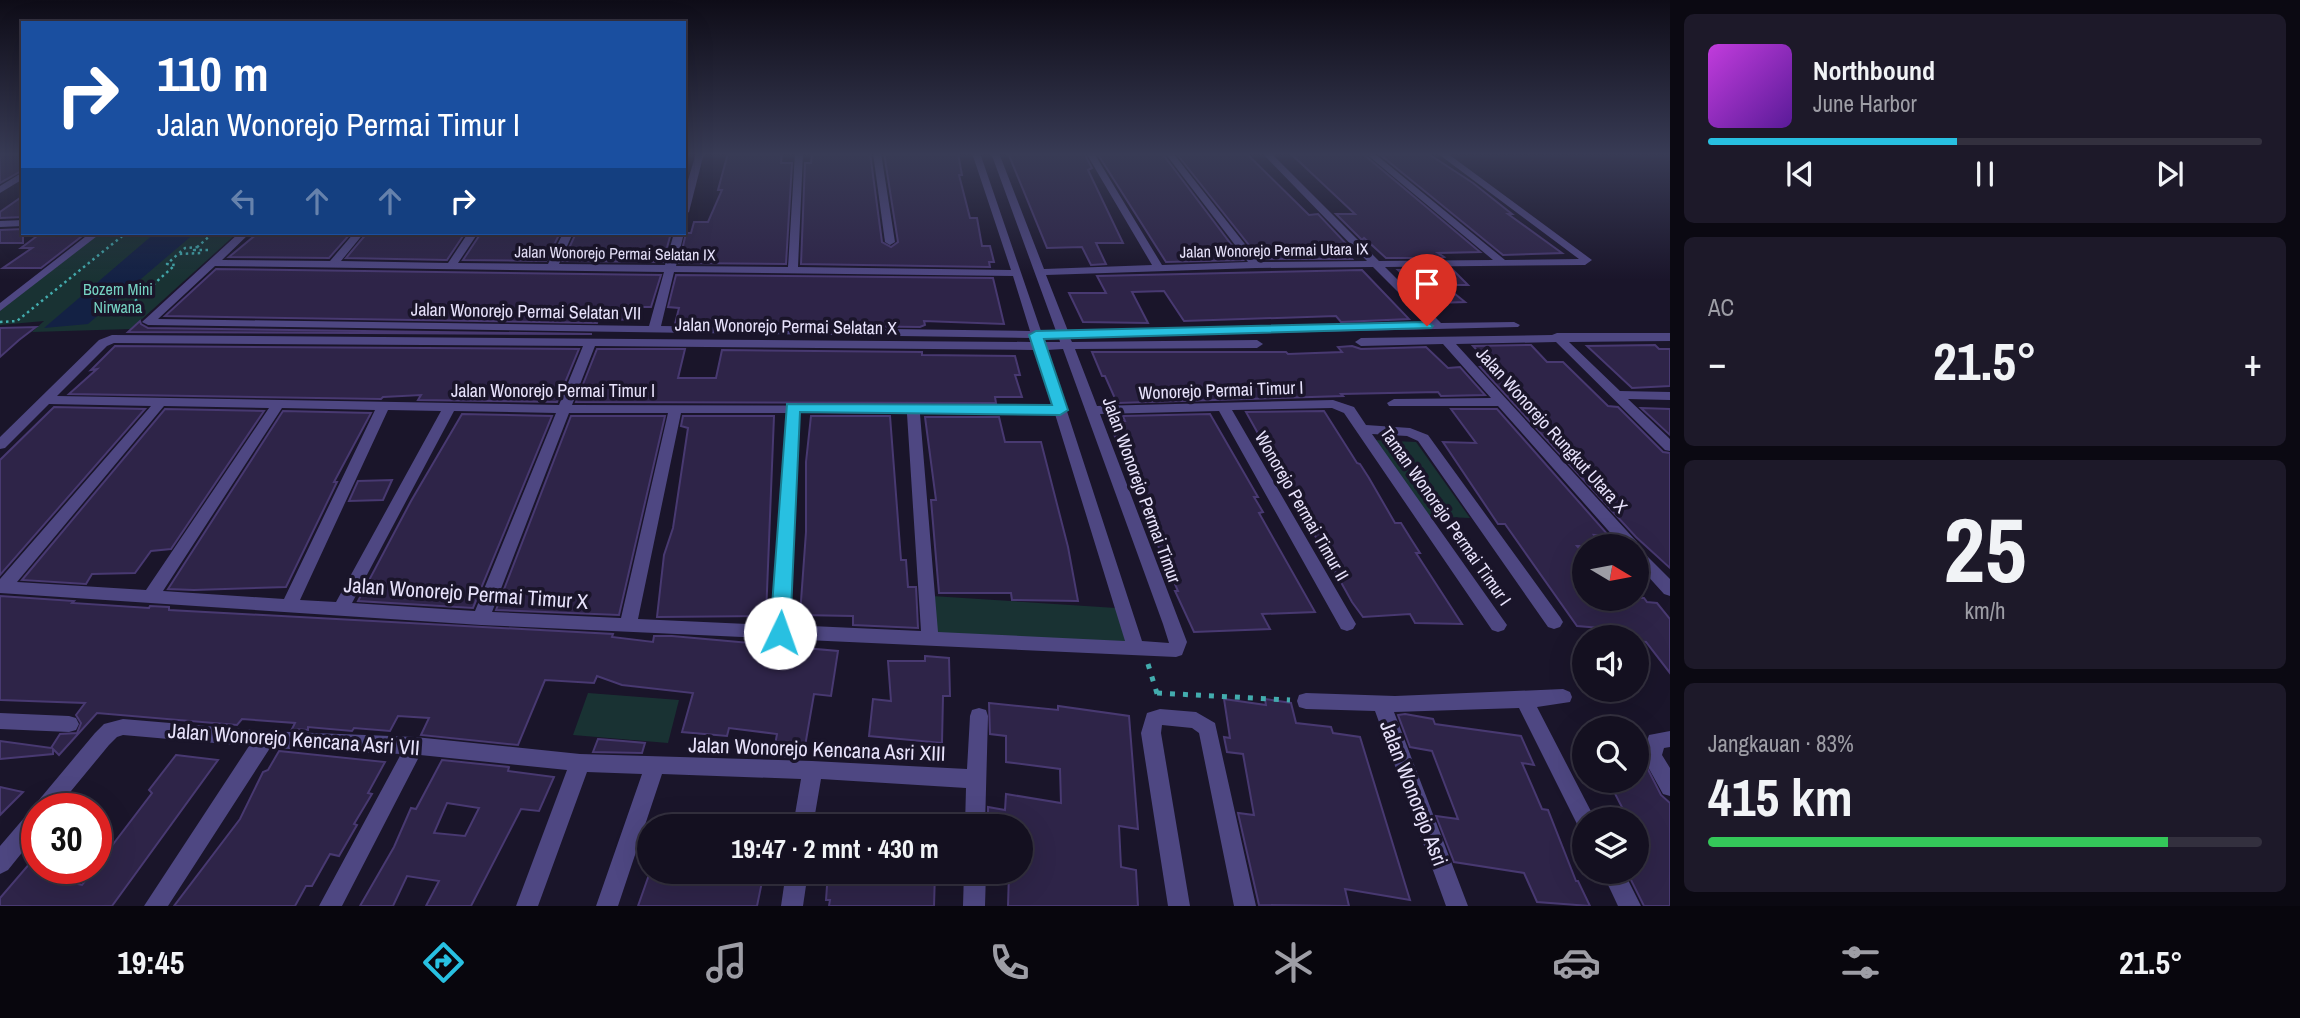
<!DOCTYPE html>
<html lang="id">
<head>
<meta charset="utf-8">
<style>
  :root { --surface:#141020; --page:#1d1929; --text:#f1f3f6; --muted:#9d9da5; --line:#33303e; --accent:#28c0e1 }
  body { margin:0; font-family:"Archivo Narrow",sans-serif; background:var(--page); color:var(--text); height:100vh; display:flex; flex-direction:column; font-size:26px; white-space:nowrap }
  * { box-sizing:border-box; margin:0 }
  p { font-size:23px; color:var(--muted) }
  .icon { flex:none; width:38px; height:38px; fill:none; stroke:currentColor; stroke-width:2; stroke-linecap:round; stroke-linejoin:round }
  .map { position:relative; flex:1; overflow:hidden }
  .side { display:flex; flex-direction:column; gap:14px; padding:14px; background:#0b0912; width:630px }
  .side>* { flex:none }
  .hud { position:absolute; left:21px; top:21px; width:665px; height:214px; border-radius:0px; box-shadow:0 7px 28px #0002,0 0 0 2px var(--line); background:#1a4fa0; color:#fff; overflow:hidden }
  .needle { width:46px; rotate:100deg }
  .controls { position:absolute; left:1572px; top:534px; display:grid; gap:14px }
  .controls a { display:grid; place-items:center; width:77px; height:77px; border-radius:50%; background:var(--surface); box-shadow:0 7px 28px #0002,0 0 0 2px var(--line); font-size:35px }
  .speed { position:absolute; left:21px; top:793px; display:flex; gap:14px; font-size:35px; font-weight:700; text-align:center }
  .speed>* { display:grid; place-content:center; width:91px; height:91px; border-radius:50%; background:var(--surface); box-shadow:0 7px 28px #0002,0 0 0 2px var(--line); line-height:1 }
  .speed .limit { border:10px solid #d22; background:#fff; color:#111 }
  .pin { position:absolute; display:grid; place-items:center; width:60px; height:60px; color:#fff; margin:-72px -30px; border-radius:50% 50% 50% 0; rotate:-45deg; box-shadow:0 0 7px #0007 }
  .pin .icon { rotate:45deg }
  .me { position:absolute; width:77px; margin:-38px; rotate:3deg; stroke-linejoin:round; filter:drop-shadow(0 0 5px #0008) }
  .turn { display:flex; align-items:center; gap:24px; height:147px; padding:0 21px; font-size:32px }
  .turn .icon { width:91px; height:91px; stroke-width:2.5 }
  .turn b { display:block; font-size:49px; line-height:60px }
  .lanes { display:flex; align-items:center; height:66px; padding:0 21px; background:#0003; justify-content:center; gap:35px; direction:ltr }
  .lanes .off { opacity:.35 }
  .big { font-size:52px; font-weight:700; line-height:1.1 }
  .side .widget { flex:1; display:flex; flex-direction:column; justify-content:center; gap:10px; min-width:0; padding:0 24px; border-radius:10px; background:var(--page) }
  .side .dial { align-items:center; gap:0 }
  .dial b { font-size:91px; line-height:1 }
  .song { display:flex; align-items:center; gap:21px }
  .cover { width:84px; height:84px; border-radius:10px; background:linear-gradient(135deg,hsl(290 70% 55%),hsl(270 70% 35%)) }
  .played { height:7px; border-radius:4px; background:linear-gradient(90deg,var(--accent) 45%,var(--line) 45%) }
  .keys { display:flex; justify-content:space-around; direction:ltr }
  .heat { display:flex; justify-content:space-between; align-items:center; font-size:38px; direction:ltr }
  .charge { height:10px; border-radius:5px; background:linear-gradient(90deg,#34c759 83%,var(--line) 0) }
  .trip { position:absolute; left:637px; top:814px; width:396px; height:70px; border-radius:35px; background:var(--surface); box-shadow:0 7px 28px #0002,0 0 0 2px var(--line); font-weight:700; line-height:70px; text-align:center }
  .tab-bar { display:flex; height:112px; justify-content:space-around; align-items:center; background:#08060d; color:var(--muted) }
  .tab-bar .icon { width:49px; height:49px }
  .tab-bar .active { color:var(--accent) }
  .tab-bar b { font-size:32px; color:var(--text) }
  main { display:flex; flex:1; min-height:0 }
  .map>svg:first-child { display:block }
  .green { fill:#193233 }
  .water { fill:#132144 }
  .building { fill:#2e2448; stroke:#483971; stroke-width:2; fill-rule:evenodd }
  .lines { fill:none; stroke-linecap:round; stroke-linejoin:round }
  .path-far1 { stroke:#43acae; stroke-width:2.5; stroke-dasharray:2.5 3.5; stroke-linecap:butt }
  .path { stroke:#43acae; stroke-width:5; stroke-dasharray:5 8; stroke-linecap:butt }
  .minor { fill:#4e4782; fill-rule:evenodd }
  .route { fill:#28c0e1; stroke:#1a7d92; stroke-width:2 }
  .labels { text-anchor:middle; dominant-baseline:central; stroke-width:7; stroke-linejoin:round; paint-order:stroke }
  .far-street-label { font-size:16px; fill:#e7e2fb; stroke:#1a152a }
  .far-park-label { font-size:16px; fill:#76d3c3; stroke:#1a152a }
  .street-label { font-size:18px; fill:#e7e2fb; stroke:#1a152a }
  .near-street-label { font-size:21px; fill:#e7e2fb; stroke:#1a152a }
</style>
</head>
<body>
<main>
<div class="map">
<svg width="1670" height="906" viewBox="0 0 1670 906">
  <rect width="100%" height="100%" fill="#1a152a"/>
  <g class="green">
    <path d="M98,233H237L131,329L32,332L44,321L0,325V309Z"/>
    <path d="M1372,440L1416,442L1470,518L1424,516Z"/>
    <path d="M932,596L1116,608L1128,645L936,636Z"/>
    <path d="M588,693L679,700L668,743L573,735Z"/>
  </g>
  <path class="water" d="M155,233H195L88,324L44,328Z"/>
  <g class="building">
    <path d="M0,153H23V170L0,183Z"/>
    <path d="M728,153H782L781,163H792L786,264L679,263L686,233H691L694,222H708L722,190H718Z"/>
    <path d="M812,153H870L882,242L891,247L898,242L884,153H958L962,175H959L970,218H977L982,246H990L994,262H989L990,267L801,264L805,163H811Z"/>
    <path d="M1008,153H1084L1092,168L1088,170L1123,243H1096L1106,264L1091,265L1082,247L1047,248Z"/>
    <path d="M1097,153H1162L1243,260L1166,262Z"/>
    <path d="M1176,153H1246L1309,215L1318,214L1352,250L1348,255L1352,259H1260Z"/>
    <path d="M1290,153H1362L1480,252L1438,253L1444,257L1440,258H1386L1364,238L1362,240L1336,214H1355Z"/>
    <path d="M1378,153H1427L1473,183L1512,214H1508L1562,253L1503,255Z"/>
    <path d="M23,196V217L0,218V212Z"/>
    <path d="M23,229V243H0V230Z"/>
    <path d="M41,233H86L41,268H3L32,248H21Z"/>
    <path d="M258,233H351L329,258L229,257Z"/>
    <path d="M367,233H465L447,260L346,258Z"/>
    <path d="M481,233H560L546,261L463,260Z"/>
    <path d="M576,233H671L663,262L563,261Z"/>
    <path d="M216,269L661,275L651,307H642L637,320L598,319L597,323L165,316Z"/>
    <path d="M1452,269L1468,285H1444L1465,302L1434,303L1398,270Z"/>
    <path d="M1362,270L1409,319L1341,322L1336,316L1184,321L1164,291L1132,292L1148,323L1083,322L1069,293H1106L1097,276Z"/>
    <path d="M676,275L993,278L1004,324L924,321L925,325L920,327L675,324L679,308L668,307Z"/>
    <path d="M140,321L141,324L148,328L592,334L128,332Z"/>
    <path d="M36,327L19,340L0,357V328Z"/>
    <path d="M1531,345L1547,362H1563L1608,406L1618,407L1663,452L1670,453V568L1636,537L1480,367L1486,366L1482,362H1488L1473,346Z"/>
    <path d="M1655,345L1659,349H1670V386L1632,388L1587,346Z"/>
    <path d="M115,346L579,349L557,402L418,400L421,395L383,397L381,399L69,394L97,369L91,370Z"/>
    <path d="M1352,346L1361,349L1426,347L1448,368L1460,367L1485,395L1441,396L1438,392L1341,394L1343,396L1117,403L1105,376H1102L1092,352H1286L1288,354L1342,352L1338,347Z"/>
    <path d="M597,349H685L678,378H716L722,350L922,352V355L1015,356L1020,375H1015L1022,397H995L996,403L576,402Z"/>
    <path d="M54,407L145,409L0,575V460Z"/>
    <path d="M1641,408L1670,409V435Z"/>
    <path d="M165,409L264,411L171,549L151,551L135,573L92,574L86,584L22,580Z"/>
    <path d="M1451,409H1497L1609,536L1594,535L1603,546H1577L1584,554V598H1644L1647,602L1657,603L1670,619V673L1646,642L1636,641V637H1630L1625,630L1577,626L1505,524H1498L1443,442L1476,443Z"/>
    <path d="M283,411L371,413L334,482H337L286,587L194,590L168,589Z"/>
    <path d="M1324,411L1357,463L1360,464L1369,478L1395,523H1401L1411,539L1420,553H1416L1462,624L1415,623L1410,614L1363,617L1352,602L1246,412Z"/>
    <path d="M462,414L552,416L473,608L358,601L411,501Z"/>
    <path d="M1210,414L1258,497H1254L1263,512L1259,513L1315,612L1262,614L1270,629L1194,632L1175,591H1178L1152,532L1139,497H1142L1108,421H1125L1123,416Z"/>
    <path d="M571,416H665L619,615L496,610Z"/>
    <path d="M683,416H774L766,616L657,617L664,555L673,528L688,428L681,426Z"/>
    <path d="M811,416H890L901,560H906L908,587H916L918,628L853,625V616L800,615L806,532V462Z"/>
    <path d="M925,417H999L1005,442H1041L1068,547L1078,601L1012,600L1011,593H939L931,500H936Z"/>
    <path d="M392,480L383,500L349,501L358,481Z"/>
    <path d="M0,596L74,601L72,603L149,608L150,606L169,607V610L613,634L612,637L653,642L654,636H672L838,651L831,696L814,694L803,758L773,756L777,734L729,728L727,736L682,732L693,693L622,685L597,676L594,683L545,680L518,745L421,735L429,718L398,716L390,731L354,728L352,731L308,727V730L292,729L295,723L242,719L237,725L97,713L59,755L53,749V754L0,759V741L51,748L60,734L77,733L81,723L76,715L85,703L0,700Z"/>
    <path d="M925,656L949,658L950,696H943L942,743L869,736L873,699L891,701L888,661H925Z"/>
    <path d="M1224,699L1266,705L1265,699L1291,703L1296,723L1331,727L1333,733L1360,737L1410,900L1345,889L1349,906L1259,905L1238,813L1254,815L1243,754L1227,752L1224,737L1230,738Z"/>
    <path d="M989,703L1058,710V706L1129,716L1138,829L1119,826L1121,867L1136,870L1138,906H1008L1009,872H1020V826H988V807L1005,810L1006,794L1061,803L1060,769L1006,762V736L990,734Z"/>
    <path d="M1405,714L1433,719L1435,724L1521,736L1534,765L1522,763L1542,809L1548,810L1576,881H1578L1590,906L1537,902L1524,873L1454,862L1436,816L1458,819L1432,751L1410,747L1398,715Z"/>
    <path d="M598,739L623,741L645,743L642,753L593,752Z"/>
    <path d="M1636,746L1661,795L1670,803V906H1644L1627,872H1636V819H1628L1608,780H1636Z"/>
    <path d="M279,751L385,762L368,793L372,794L354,824L357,825L339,856L330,854L312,886H306L295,906H174L240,819L263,772L268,770Z"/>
    <path d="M176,755L218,760L112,906H0V898L37,855V868H58L49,878L82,885L152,793L149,790Z"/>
    <path d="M442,760L509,767L508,771L554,777L539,811L521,809L471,906H426L439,881L407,876L393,906H360L394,847L411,808L416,809ZM447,803L479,808L465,836L434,833Z"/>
    <path d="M0,787L23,792L0,815Z"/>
    <path d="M650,872H764L757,906H638Z"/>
    <path d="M828,872H935L934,906H829L830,900H826Z"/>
  </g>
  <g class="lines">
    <g class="path-far1">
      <path d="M198,247L185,248L178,254L202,253"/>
      <path d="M208,250H194L213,233"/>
      <path d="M139,311H124L175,265L167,264L178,254"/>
      <path d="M111,314L124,311"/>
      <path d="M0,322L17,321L126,233"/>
    </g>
    <g class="path">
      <path d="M1148,664L1159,700"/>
      <path d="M1157,693L1290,700"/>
    </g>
    <g class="minor">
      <path d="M696,153H704L689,212L684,215V194Z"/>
      <path d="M795,153H803L798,267L1011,270L972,153H980L1041,331H1056L991,153H999L1044,269L1152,265L1086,153H1094L1162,265L1248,262L1165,153H1173L1259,262L1367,261L1262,153H1271L1379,261L1493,260L1365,153H1374L1505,260L1579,259L1437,153H1447L1592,260L1585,265L1385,267L1441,323L1514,322L1520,325L1518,327L1070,338L1072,342L1257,340L1263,344L1257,348L1075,349L1097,406L1333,400L1354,407L1366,425L1410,428L1428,435L1560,617L1563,622L1560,627L1554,629L1548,627L1418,441L1407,436L1372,434L1507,625L1504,630L1498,632L1492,630L1344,413L1332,408L1232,410L1356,624L1353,629L1347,631L1341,629L1219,411L1100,414L1187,642L1182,655L1176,657L481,625L0,593V579L151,406L49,404L5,448L0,449V437L99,340L112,335L1033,342L1032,338L148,325L142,322L239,233H250L222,260L330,261L354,233H364L341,261L448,263L468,233H478L458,263L548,264L563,233H573L559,264L665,265L674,233H684L676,266L788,267ZM215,266L664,272L649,326L158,319ZM1373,267L1429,323L1068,331L1046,275L1256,268ZM674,272L1013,276L1030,331L661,326ZM1044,338H1059L1060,342H1045ZM114,343L583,346L559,405L57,396L107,346ZM595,346L1035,350L1053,406L572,405ZM1063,349L1163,624L1169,643L1142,641L1047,350ZM164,406L269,408L146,590L17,582ZM282,408L375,410L284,599L163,591ZM388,410L441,411L336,602L300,600ZM454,411L556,413L475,611L352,603ZM569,413H668L621,618L492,612ZM681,413H786L772,625L638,619ZM799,413L907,414L921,631L789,625ZM920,414H1055L1125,641L938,632Z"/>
      <path d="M873,153H881L895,242L890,245L885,242Z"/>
      <path d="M23,172V179L0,193V186Z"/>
      <path d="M23,220V226L0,227V221Z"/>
      <path d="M90,233H101L0,311V303Z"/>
      <path d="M1557,333H1670V341L1569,342L1620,391L1670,392V400L1628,399L1670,439V451L1665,450L1556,342L1456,344L1637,542L1638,547L1670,579V596L1664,594L1636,563V546H1622L1498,406H1389L1387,403L1394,399L1491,398L1443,344L1361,346L1355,342L1361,338L1552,335Z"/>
      <path d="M1563,689L1570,692L1572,697L1570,702L1537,707L1595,819H1584V828L1578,826L1519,708L1394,712L1468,906H1446L1375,711L1306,709L1299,707L1297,701L1299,695L1306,693L1395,696Z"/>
      <path d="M979,708L986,710L988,716L985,826H965L966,788L821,779L813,826H793L801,779L662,774L618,906H596L642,774L587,772L538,906H516L567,770L420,755L342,906H319L401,754L270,748L168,906H144L249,746L123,735L117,737L109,745L57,808H37V834L8,870L0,874V846L30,811L35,809L38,801L95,733L104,724L123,719L265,731L415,737L580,754L812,761L967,769L970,716L972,710Z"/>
      <path d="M1160,709L1196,712L1215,723L1256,906H1234L1199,733L1192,728L1162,725L1161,733L1190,906H1168L1141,733L1147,713Z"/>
      <path d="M0,713L69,716L76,718L79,724L76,730L69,732L0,729Z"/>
      <path d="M1670,731V747L1664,748L1662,755L1670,768V796L1663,794L1642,756L1649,735Z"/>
      <path d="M786,872H808L803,906H781Z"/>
      <path d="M964,872H986L985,906H963Z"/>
      <path d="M1602,872H1624L1641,906H1618Z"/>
    </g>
  </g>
  <linearGradient id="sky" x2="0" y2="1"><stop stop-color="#0e0c17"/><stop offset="0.55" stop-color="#383b55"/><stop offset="1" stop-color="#383b55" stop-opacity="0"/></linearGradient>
  <rect width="1670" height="280" fill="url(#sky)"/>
  <path class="route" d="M1427,322L1433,326L1431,328L1044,339L1068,410L1060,415L800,412L790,633L787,638L780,641L773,638L770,633L787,404L1052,405L1029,335L1036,331Z"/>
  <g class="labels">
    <g class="far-street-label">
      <text transform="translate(1274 250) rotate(-1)">Jalan Wonorejo Permai Utara IX</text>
      <text transform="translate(615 253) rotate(1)">Jalan Wonorejo Permai Selatan IX</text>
    </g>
    <g class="far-park-label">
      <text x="118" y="289">Bozem Mini<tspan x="118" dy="18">Nirwana</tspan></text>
    </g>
    <g class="street-label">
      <text transform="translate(526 311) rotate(1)">Jalan Wonorejo Permai Selatan VII</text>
      <text transform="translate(786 326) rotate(1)">Jalan Wonorejo Permai Selatan X</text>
      <text x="553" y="390">Jalan Wonorejo Permai Timur I</text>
      <text transform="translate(1221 390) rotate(-2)">Wonorejo Permai Timur I</text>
      <text transform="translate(1552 430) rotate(48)">Jalan Wonorejo Rungkut Utara X</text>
      <text transform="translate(1142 490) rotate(70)">Jalan Wonorejo Permai Timur</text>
      <text transform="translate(1302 506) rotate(60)">Wonorejo Permai Timur II</text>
      <text transform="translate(1446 516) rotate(55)">Taman Wonorejo Permai Timur I</text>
    </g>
    <g class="near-street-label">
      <text transform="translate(466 593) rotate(4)">Jalan Wonorejo Permai Timur X</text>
      <text transform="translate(294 739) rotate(4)">Jalan Wonorejo Kencana Asri VII</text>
      <text transform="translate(817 749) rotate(2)">Jalan Wonorejo Kencana Asri XIII</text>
      <text transform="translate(1414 793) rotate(69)">Jalan Wonorejo Asri</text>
    </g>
  </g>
</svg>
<div class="controls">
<a><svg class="needle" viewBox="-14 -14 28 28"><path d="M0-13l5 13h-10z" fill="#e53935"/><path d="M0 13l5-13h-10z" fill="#9d9da5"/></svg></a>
<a><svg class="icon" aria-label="sound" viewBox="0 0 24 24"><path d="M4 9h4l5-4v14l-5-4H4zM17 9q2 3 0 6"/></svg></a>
<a><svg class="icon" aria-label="search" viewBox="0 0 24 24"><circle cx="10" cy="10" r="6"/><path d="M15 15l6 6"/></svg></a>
<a><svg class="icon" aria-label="layers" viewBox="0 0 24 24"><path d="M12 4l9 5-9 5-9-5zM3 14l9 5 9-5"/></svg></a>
</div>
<div class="speed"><div class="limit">30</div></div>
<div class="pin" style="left:1427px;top:326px;background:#d93025"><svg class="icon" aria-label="arrive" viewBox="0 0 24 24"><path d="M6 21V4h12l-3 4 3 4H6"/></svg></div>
<svg class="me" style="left:780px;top:633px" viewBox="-20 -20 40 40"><circle r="19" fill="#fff"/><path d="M0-13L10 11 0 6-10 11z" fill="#28c0e1"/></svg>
<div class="trip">19:47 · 2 mnt · 430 m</div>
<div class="hud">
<div class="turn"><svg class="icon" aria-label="right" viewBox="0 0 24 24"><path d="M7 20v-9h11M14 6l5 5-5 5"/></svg><div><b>110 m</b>Jalan Wonorejo Permai Timur I</div></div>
<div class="lanes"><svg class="icon off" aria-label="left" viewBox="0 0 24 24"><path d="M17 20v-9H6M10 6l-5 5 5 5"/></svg><svg class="icon off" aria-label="ahead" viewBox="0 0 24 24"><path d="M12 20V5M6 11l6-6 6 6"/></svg><svg class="icon off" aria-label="ahead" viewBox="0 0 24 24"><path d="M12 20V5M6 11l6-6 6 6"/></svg><svg class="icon" aria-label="right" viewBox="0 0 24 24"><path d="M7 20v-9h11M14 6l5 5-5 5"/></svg></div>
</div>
</div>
<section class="side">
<div class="widget">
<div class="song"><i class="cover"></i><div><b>Northbound</b><p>June Harbor</p></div></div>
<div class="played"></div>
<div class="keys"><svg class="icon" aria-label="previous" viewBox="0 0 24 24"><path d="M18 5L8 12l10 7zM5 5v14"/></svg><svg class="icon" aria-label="pause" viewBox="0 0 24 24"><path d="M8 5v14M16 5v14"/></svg><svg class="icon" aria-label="next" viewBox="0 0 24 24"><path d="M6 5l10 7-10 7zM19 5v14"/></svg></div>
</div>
<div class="widget"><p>AC</p>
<div class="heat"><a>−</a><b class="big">21.5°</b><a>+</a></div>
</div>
<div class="widget dial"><b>25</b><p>km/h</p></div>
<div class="widget"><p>Jangkauan · 83%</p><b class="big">415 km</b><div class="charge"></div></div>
</section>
</main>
<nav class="tab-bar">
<b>19:45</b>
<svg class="icon active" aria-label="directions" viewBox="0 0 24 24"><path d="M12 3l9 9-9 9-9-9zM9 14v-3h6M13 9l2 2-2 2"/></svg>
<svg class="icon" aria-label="music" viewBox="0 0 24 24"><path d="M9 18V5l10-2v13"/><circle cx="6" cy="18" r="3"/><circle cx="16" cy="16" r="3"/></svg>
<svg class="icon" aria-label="phone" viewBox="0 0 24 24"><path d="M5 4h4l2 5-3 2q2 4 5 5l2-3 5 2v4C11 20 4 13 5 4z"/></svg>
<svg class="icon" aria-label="climate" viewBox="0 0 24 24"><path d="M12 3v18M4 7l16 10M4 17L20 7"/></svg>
<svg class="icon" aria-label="car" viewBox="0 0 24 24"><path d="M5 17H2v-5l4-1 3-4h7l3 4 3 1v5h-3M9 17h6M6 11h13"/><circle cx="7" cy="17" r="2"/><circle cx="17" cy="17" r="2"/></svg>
<svg class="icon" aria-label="filters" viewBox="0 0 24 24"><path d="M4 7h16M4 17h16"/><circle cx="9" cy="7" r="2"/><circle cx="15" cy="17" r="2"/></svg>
<b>21.5°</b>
</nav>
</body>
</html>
